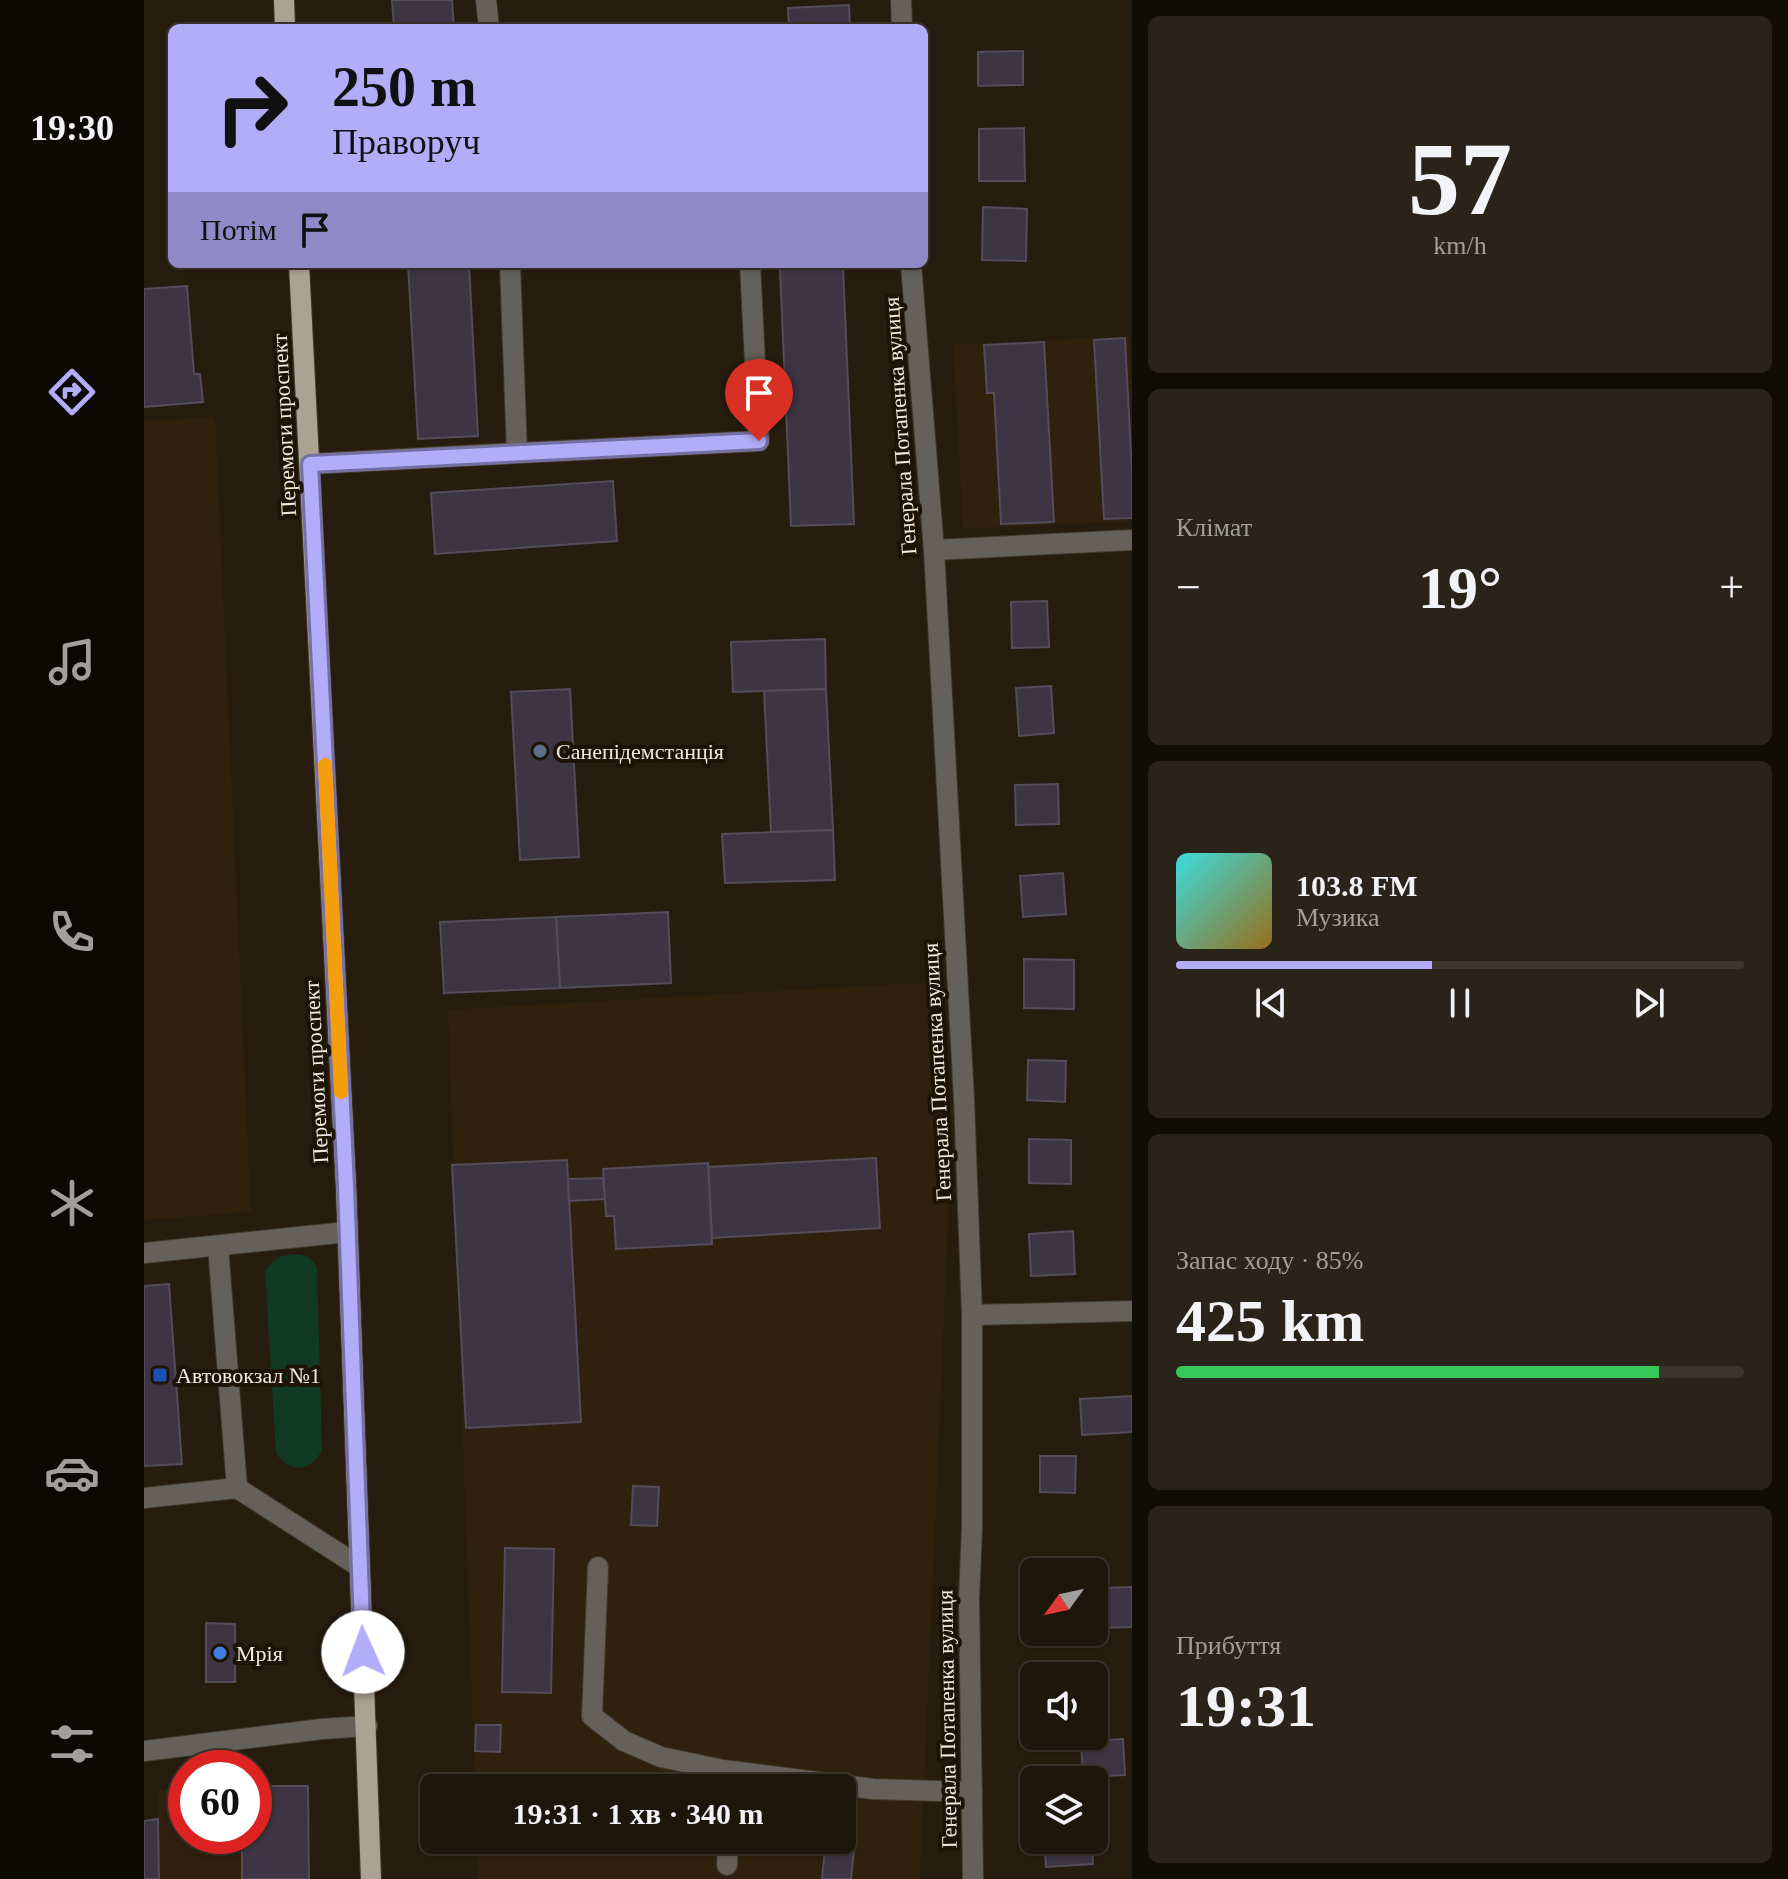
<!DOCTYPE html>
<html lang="uk">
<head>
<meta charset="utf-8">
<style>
  :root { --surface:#1d160b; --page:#2a2319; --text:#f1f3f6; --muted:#a09f9d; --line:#3b352c; --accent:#b3adf9 }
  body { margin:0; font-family:Georgia,serif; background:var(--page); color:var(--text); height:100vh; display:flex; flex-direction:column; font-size:30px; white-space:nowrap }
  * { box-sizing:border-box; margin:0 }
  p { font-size:26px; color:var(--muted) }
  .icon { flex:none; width:44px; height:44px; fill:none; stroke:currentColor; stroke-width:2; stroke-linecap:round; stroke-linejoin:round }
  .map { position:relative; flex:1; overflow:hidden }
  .sheet { display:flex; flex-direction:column; gap:16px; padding:16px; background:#100c06; width:656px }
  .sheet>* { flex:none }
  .guide { position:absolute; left:24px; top:24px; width:760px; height:244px; border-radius:12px; box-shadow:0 2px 6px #0004,0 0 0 2px var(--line); background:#b3adf9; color:#111; overflow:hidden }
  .needle { width:52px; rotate:237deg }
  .buttons { position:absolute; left:876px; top:1558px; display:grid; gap:16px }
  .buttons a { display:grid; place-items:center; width:88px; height:88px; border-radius:12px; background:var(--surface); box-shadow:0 2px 6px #0004,0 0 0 2px var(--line); font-size:40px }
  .speed { position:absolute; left:24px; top:1750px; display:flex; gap:16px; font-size:40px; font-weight:700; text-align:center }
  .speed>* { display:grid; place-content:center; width:104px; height:104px; border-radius:50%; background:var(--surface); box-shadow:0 2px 6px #0004,0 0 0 2px var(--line); line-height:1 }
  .speed .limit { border:12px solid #d22; background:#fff; color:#111 }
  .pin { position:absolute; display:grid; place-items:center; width:68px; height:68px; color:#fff; margin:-82px -34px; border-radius:50% 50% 50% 0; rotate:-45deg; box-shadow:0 0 8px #0007 }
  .pin .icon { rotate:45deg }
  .me { position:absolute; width:88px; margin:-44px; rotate:358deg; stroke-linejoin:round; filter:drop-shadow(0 0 6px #0008) }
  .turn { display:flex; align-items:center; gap:28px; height:168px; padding:0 32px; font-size:36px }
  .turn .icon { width:104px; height:104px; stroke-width:2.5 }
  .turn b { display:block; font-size:56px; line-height:68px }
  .then { display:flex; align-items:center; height:76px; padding:0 32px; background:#0003; gap:16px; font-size:30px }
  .big { font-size:60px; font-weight:800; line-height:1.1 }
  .sheet .widget { flex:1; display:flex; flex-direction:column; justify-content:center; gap:12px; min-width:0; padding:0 28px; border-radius:12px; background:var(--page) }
  .sheet .dial { align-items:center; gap:0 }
  .dial b { font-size:104px; line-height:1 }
  .song { display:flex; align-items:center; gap:24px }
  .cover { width:96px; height:96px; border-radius:12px; background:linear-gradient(135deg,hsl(180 70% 55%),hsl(40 70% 35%)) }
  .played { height:8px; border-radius:4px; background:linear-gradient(90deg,var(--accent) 45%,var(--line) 45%) }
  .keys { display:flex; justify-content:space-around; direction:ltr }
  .heat { display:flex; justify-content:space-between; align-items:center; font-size:44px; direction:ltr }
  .charge { height:12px; border-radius:6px; background:linear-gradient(90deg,#34c759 85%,var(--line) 0) }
  .trip { position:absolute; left:276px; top:1774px; width:436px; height:80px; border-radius:12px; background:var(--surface); box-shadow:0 2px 6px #0004,0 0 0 2px var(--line); font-weight:800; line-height:80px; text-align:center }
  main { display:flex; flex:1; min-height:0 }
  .tab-bar { display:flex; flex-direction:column; width:144px; justify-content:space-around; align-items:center; background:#0c0904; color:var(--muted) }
  .tab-bar .icon { width:56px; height:56px }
  .tab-bar .active { color:var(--accent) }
  .tab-bar b { font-size:36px; color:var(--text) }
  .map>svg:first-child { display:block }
  .built { fill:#2f210d }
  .green { fill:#123924 }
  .building { fill:#3e3544; stroke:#544b5b; stroke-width:2 }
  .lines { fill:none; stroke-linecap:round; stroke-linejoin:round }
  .minor-casing { stroke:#433a2c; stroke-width:22 }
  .major-casing { stroke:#433a2c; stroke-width:22 }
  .minor { stroke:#656059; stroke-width:20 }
  .major { stroke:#aca293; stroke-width:20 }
  .route-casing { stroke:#7470a2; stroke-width:20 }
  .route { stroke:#b3adf9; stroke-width:14 }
  .slow { stroke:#f59e0b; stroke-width:14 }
  .service-dot { fill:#5c6f8a; stroke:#1d1406; stroke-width:3 }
  .transit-dot { fill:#1a4fb4; stroke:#1d1406; stroke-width:3 }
  .shop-dot { fill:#3f7fe0; stroke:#1d1406; stroke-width:3 }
  .labels { text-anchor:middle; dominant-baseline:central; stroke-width:8; stroke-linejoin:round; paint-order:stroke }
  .street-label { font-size:22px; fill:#f1eae1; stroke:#1d1406 }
  .poi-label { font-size:22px; fill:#f1eae1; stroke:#1d1406; text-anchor:start }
</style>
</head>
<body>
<main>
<nav class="tab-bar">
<b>19:30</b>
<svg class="icon active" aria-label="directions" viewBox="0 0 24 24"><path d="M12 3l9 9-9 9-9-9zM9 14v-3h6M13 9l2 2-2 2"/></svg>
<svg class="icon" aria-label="music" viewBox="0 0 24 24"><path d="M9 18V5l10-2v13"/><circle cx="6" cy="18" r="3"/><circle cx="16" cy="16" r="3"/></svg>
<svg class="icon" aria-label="phone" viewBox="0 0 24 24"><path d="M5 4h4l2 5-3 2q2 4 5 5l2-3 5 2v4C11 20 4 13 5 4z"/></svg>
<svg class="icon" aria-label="climate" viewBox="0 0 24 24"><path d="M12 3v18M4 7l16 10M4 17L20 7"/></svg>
<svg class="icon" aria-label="car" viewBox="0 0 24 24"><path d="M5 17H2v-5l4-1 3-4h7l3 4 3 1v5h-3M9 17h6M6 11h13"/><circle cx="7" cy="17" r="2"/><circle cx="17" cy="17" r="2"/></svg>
<svg class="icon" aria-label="filters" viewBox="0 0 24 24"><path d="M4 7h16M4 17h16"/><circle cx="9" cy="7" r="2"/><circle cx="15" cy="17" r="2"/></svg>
</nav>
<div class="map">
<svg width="988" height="1879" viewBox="0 0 988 1879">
  <rect width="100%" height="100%" fill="#271d0f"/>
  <g class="built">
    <path d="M985,336L988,389V521L819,529L809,345Z"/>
    <path d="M71,417L107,1212L0,1220V421Z"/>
    <path d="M791,982L794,1102L809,1106L776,1879H334L333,1840H698V1788H331L304,1010Z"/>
    <path d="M42,1789V1836H98V1879H15L14,1790Z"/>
  </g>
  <path class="green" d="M153,1254L165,1257L173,1267L178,1450C167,1472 146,1474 132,1453L121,1272C130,1257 136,1255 153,1254Z"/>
  <g class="building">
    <path d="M248,0H308L310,28H250Z"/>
    <path d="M705,5L706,28H645L644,8Z"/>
    <path d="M879,51V85L834,86V52Z"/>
    <path d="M880,128L881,181H835V129Z"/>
    <path d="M839,207L883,209L882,261L838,260Z"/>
    <path d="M264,264H325L334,436L274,439Z"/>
    <path d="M699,266L710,524L647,526L636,269Z"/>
    <path d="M43,286L50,374H56L59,402L0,407V289Z"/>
    <path d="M981,338L988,473V518L960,519L950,340Z"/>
    <path d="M900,342L910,522L857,524L850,393H843L840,345Z"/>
    <path d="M469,481L473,541L291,554L287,493Z"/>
    <path d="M903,601L905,647L868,648L867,602Z"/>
    <path d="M681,639L682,689L589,692L587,642Z"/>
    <path d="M907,686L910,733L875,736L872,688Z"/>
    <path d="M426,689L435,857L376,860L367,692Z"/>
    <path d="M682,689L689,830L627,832L620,691Z"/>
    <path d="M914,784L915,824L872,825L871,785Z"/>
    <path d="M689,830L691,880L581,883L578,834Z"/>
    <path d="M919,873L922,914L879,917L876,876Z"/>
    <path d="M524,912L527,983L416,988L412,917Z"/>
    <path d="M412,917L416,988L300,993L296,922Z"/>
    <path d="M880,959L930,960V1009L880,1008Z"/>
    <path d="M884,1060L922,1061L921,1102L883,1100Z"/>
    <path d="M885,1139L927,1140V1184L885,1183Z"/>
    <path d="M732,1158L736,1228L568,1238L564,1167Z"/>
    <path d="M423,1160L437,1422L322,1428L308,1165Z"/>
    <path d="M564,1163L568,1244L472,1249L470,1216H462L459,1169Z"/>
    <path d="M459,1178L461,1199L425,1201L424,1179Z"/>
    <path d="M929,1231L931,1274L887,1276L885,1234Z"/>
    <path d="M25,1284L38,1464L0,1466V1286Z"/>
    <path d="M988,1396V1432L938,1435L936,1399Z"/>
    <path d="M896,1456H932L931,1493L896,1492Z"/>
    <path d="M489,1486L515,1487L513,1526L487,1525Z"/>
    <path d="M361,1548L410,1549L407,1693L358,1692Z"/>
    <path d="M988,1587V1627L954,1628L953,1588Z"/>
    <path d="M62,1623L91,1624V1682H62Z"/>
    <path d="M332,1725H357L356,1752L331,1751Z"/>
    <path d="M979,1739L981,1775L939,1777L937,1741Z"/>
    <path d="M110,1786H164L165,1879H98V1836H110Z"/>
    <path d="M14,1819L15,1879H0V1821Z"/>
    <path d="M900,1840H948L949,1864L902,1867Z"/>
    <path d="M681,1848L710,1850L707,1879H678Z"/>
  </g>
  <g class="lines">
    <defs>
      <g id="minor">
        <path d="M342,0L345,28"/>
        <path d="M757,0L758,28"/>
        <path d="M366,264L373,453L615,441L606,264"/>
        <path d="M767,264L790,550L820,1099L828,1315V1528L825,1598L829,1879"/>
        <path d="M166,464L373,453"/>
        <path d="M790,550L988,540"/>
        <path d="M74,1246L93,1488"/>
        <path d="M0,1253L203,1232"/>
        <path d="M828,1315L988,1311"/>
        <path d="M0,1498L93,1488L216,1567"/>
        <path d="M454,1567L448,1716L480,1741L517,1757L579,1770L729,1789L828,1792"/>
        <path d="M0,1751L178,1729L223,1726"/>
        <path d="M583,1865L584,1840"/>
      </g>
      <g id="major">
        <path d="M140,0L141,28"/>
        <path d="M155,264L202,1186L227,1879"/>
      </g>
    </defs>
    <use href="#minor" class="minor-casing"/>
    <use href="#major" class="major-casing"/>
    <use href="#minor" class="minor"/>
    <use href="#major" class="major"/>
  </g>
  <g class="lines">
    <defs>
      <path id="route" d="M219,1652L202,1186L166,464L615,441"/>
    </defs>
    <use href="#route" class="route-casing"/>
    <use href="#route" class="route"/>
    <path class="slow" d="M181,765L197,1092"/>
  </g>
  <circle class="service-dot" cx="396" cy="751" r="8"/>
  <rect class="transit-dot" x="8" y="1367" width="16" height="16" rx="4"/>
  <circle class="shop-dot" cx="76" cy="1653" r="8"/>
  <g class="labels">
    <g class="street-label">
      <text transform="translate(140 425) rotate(-93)">Перемоги проспект</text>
      <text transform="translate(756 426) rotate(-94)">Генерала Потапенка вулиця</text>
      <text transform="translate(172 1072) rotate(-93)">Перемоги проспект</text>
      <text transform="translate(793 1072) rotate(-93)">Генерала Потапенка вулиця</text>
      <text transform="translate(803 1719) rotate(-91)">Генерала Потапенка вулиця</text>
    </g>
    <g class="poi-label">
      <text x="412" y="751">Санепідемстанція</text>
      <text x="32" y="1375">Автовокзал №1</text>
      <text x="92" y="1653">Мрія</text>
    </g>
  </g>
</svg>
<div class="buttons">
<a><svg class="needle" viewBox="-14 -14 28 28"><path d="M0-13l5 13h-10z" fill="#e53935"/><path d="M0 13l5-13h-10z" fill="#a09f9d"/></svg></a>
<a><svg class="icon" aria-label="sound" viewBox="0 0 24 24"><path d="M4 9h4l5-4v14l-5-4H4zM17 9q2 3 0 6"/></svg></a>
<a><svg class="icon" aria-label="layers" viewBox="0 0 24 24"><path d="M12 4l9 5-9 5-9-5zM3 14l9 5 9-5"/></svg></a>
</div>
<div class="speed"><div class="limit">60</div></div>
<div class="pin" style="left:615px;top:441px;background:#d93025"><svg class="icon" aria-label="arrive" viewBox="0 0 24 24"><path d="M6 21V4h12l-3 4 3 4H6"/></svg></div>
<svg class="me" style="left:219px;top:1652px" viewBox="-20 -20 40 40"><circle r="19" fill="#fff"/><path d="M0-13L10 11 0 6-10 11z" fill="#b3adf9"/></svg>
<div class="trip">19:31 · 1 хв · 340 m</div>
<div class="guide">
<div class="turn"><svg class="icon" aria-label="right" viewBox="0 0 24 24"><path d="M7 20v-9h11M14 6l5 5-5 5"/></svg><div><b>250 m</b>Праворуч</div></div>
<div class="then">Потім<svg class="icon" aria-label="arrive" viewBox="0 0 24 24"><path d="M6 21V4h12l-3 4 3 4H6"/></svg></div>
</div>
</div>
<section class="sheet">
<div class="widget dial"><b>57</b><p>km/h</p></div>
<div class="widget"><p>Клімат</p>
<div class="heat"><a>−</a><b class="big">19°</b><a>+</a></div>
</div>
<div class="widget">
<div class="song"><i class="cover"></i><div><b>103.8 FM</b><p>Музика</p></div></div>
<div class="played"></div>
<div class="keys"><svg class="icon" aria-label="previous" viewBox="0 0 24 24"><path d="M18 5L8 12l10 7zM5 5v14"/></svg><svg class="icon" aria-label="pause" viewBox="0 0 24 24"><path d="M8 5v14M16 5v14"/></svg><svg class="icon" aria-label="next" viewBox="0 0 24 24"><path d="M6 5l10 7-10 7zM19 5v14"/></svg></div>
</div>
<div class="widget"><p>Запас ходу · 85%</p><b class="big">425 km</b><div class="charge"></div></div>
<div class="widget"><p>Прибуття</p><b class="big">19:31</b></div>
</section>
</main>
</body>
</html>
